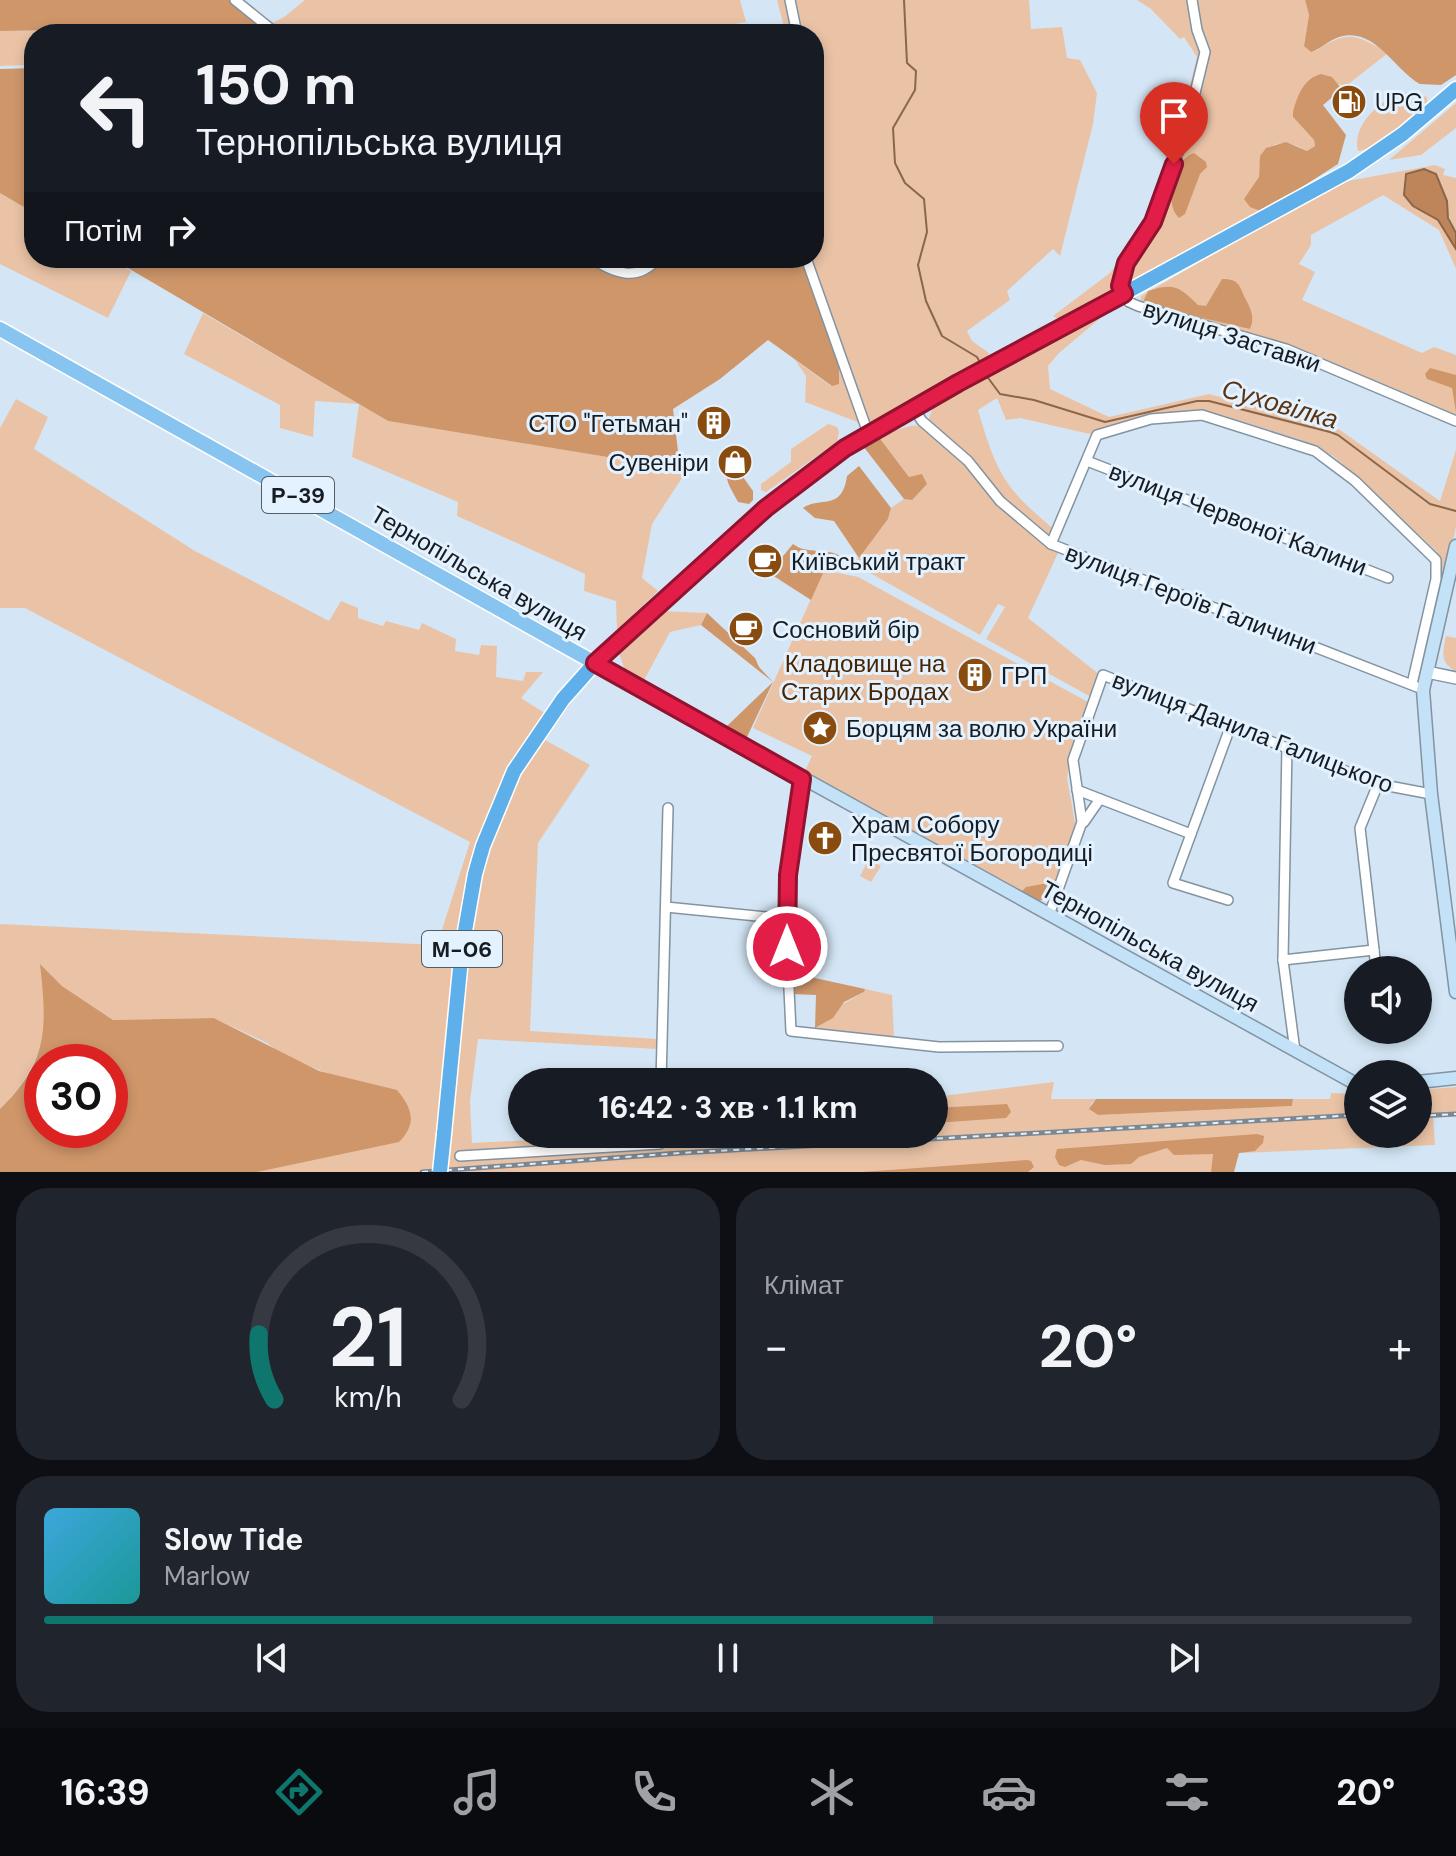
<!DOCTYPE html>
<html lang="uk">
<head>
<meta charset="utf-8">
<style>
  :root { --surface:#171b24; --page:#20242c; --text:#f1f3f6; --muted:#9ea1a6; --line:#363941; --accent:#0f766e }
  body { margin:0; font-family:"DM Sans",sans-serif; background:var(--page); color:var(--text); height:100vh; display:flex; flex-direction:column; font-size:30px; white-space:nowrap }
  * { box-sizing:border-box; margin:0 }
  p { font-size:26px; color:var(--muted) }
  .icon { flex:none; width:44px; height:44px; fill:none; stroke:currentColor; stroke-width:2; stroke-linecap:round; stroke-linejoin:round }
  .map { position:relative; height:1172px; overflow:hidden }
  .details { display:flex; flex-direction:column; gap:16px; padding:16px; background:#0d0f14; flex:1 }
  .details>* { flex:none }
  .banner { position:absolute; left:24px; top:24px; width:800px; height:244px; border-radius:32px; box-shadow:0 4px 12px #0003; background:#171b24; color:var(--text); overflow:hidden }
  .controls { position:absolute; left:1344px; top:956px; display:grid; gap:16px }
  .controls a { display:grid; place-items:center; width:88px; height:88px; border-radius:50%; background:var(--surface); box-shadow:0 4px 12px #0003; font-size:40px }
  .speed { position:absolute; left:24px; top:1044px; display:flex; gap:16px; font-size:40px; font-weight:700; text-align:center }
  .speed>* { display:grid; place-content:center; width:104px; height:104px; border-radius:50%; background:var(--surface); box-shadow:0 4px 12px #0003; line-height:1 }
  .speed .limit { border:12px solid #d22; background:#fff; color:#111 }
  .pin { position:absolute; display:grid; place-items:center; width:68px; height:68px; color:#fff; margin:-82px -34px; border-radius:50% 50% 50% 0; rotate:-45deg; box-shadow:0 0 8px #0007 }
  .pin .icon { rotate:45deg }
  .me { position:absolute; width:88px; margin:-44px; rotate:0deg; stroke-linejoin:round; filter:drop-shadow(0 0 6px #0008) }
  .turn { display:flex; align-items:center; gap:28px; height:168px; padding:0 40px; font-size:36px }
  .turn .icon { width:104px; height:104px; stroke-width:2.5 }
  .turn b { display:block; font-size:56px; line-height:68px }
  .then { display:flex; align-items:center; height:76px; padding:0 40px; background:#0003; gap:16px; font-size:30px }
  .big { font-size:60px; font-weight:700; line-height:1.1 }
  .details .card { flex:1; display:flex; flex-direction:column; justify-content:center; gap:12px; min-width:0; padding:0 28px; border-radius:32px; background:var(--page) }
  .details .dial { align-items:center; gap:0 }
  .dial svg { height:208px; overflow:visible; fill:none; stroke:var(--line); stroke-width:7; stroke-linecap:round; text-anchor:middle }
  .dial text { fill:var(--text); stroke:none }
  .song { display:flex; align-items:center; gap:24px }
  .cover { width:96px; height:96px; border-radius:12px; background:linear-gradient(135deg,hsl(200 70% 55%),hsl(180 70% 35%)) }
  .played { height:8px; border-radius:4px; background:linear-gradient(90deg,var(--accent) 65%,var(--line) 65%) }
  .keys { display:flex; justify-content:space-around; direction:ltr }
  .heat { display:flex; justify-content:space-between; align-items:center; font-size:44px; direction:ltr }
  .details .tiles { flex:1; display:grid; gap:16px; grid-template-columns:1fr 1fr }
  .card:last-child { grid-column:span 2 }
  .trip { position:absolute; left:508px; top:1068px; width:440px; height:80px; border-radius:40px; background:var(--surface); box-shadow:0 4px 12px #0003; font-weight:700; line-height:80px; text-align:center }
  .tab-bar { display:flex; height:128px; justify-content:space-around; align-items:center; background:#090b0e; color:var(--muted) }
  .tab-bar .icon { width:56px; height:56px }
  .tab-bar .on { color:var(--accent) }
  .tab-bar b { font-size:36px; color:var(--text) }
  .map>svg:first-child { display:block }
  .green { fill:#eac3a6 }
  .forest { fill:#cf966a; fill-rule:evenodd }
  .water { fill:#bd8559; stroke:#8b6648; stroke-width:2 }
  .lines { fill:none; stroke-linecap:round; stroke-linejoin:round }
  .stream { stroke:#8b6648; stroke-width:2 }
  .minor-casing { stroke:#8293a1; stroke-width:12 }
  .tertiary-casing { stroke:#8293a1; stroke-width:14 }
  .secondary-casing { stroke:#8293a1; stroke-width:15 }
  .primary-casing { stroke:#fff; stroke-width:17 }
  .trunk-casing { stroke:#fff; stroke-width:17 }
  .minor { stroke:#fff; stroke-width:9 }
  .tertiary { stroke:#fff; stroke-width:11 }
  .secondary { stroke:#c3e2f7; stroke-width:12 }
  .primary { stroke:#87c4ef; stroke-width:14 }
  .trunk { stroke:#5fb0ea; stroke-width:14 }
  .rail-casing { stroke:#7b8792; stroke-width:5 }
  .rail { stroke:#e4f2ff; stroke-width:2; stroke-dasharray:6; stroke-linecap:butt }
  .trunk-bridge-casing { stroke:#fff; stroke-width:17; stroke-linecap:butt }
  .trunk-bridge { stroke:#5fb0ea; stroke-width:14 }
  .route-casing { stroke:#92132f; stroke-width:20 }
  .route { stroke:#e11d48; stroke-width:14 }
  .labels { text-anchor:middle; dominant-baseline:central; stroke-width:6; stroke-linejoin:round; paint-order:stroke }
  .shield { fill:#e4f2ff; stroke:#545c64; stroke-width:2 }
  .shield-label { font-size:22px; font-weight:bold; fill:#161c22 }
  .poi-label { font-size:24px; fill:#161c22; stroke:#e4f2ff; text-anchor:start }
  .street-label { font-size:24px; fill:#161c22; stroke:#e4f2ff }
  .park-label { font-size:24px; fill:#492400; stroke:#e4f2ff }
  .water-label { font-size:26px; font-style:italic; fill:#5b3513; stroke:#e4f2ff }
</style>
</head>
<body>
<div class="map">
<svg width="1456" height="1172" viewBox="0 0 1456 1172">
  <rect width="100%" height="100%" fill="#d4e6f5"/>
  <g class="green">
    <path d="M305,0H740L746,22L709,29V34H34V65L0,66V31L265,27L284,17Z"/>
    <path d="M777,0H1029L1031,29L1062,27L1067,58L1080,60L1097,93L1093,124L1060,256L1053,249L1007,291L1010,300L967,331L972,341L989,353L987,360L868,426L805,402L806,376L795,360L831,386L803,258H814V34H786Z"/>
    <path d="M1137,0H1305L1309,15L1304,45L1317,50C1349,29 1357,35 1388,53L1342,89L1340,84L1302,89L1296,102L1293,117L1314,140L1315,146L1307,151C1291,142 1276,139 1262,153C1257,173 1259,191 1263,212L1062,321L1053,316L1110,273L1150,220L1178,134L1197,57L1184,37L1180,39L1151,9Z"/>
    <path d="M1406,92L1427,97V102C1411,116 1379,149 1358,151C1351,125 1382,97 1406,92Z"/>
    <path d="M1456,103V128L1421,155L1389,160Z"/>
    <path d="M1435,165L1445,169L1443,175L1456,178V233C1446,214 1445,194 1436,174L1424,169L1406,174L1404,180L1413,206L1438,220L1456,249V269L1439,230L1383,195L1311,235V245L1299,264L1315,272L1302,300L1422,353L1434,347L1456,355V420L1286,349L1140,304L1141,296L1337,183Z"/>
    <path d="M0,193L34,213V258H109L131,271L108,318L0,264Z"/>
    <path d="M1116,305L1059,353L1048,366L1050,389L1109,417L1209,394L1340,430L1440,501L1456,450V527L1445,579L1439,578L1437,552L1358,477L1333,456L1301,440L1205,410L1170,413L1090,434L1020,418L1006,420L997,398L978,410C997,474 1004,488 1056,531L1046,547L1058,553L1028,618L1100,675L1091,697L986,639L1005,607L998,604L980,635L863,569L856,562L888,519L891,508L904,499L912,500L909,477L878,436L910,426L927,425L935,401Z"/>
    <path d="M203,313L388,421L687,470L652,524L642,578L658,591L617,630L616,601L584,591L585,574L457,516L458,502L352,457L359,404L315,401L313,437L280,428V405L184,354Z"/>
    <path d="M16,399L48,417L34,449L195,551L329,621L341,601L358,608V618L383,626L386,621L419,630L422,623L456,639L455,651L479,655L481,645L497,646L496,677L523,681L526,672H543L521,698L546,714L489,817L434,1172H257L298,1162L333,1076L279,1053L267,1043L214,1018L113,1020L62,986L41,965C41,981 47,999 46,1015C44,1053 26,1083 0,1109V924L437,945L470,842L25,608H0V428Z"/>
    <path d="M828,424L837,427L839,432L837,442L766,492L761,490V484L791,462V449Z"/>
    <path d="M824,570L858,577L1088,702L1071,754L1067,778L1076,828L1050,897L1039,901L805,771L812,756L753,728Z"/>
    <path d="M661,611L707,613L701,625L670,632L643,682L625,671L619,653L622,646Z"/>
    <path d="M1446,636L1456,638V671C1439,663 1443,651 1446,636Z"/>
    <path d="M568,702L571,703L545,740L590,765L538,843L530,1031L657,1039V1049L478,1039L470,1101L472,1143L650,1134H934V1097L1054,1082L1051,1099H1096L1091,1104L1098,1115L1292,1106L1293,1099H1330L1331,1093L1358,1094V1134H1418V1090L1456,1087V1115L1433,1117L1435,1145L1214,1154L1211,1172H447L467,948L479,874L517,773Z"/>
    <path d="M869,859L881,866L871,882L860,876Z"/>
    <path d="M865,989L892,995L894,1038L815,1028C826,1022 836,1017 841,1005L863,993Z"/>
  </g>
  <g class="forest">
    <path d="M0,0H234L265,27L0,31Z"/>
    <path d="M1305,0H1456V75L1441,85L1420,84C1394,70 1375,26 1339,37C1329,40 1321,49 1311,52L1304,46L1309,15Z"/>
    <path d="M34,68V213L0,193V69Z"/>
    <path d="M1321,74L1332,77L1342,89L1323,105L1346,135L1338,164L1263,212L1250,207L1244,199L1259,177L1260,156L1266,148L1286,142L1307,151L1315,146L1314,140L1293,117V112C1297,96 1304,78 1321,74Z"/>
    <path d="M1194,153L1206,162L1207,167L1200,174L1185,214L1179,218C1163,203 1173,159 1194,153Z"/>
    <path d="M111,258H803L839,350V384L832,386L768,340L720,379L673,409L679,460L687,470L388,421Z"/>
    <path d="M1222,279C1239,279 1239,285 1245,298C1251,309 1255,317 1250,329L1176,312L1151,310L1144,300L1148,291C1174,282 1180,287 1198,305L1206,306Z"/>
    <path d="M1430,368L1456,375V412L1452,388L1427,379L1425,374Z"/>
    <path d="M878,436L909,477L922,474L927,484L912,500L904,499L863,446Z"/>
    <path d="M732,463L737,470L741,467L745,473L743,477L753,491V500L749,504L738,502C731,487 721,479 732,463Z"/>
    <path d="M859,466L891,508L888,519L859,558L834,521L815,518L803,508C820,496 842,512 847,476Z"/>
    <path d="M793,544C807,555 825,547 840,556L835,572L824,571L811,600L769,573Z"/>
    <path d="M707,613L755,658L759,667L773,682L746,739L726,727L773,682L701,625Z"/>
    <path d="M1048,883L1054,889L1050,897L1039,901L1022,891L1026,887Z"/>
    <path d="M40,964L62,986L113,1020L214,1018L319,1071L397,1090C413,1109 417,1124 399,1142L257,1172H0V1109C49,1061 47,1028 40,964ZM42,1062H110V1130H42Z"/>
    <path d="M792,973L865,989L864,992L844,1002L833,1018L815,1028L816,995L793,994Z"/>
    <path d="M1096,1099H1293L1292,1106L1098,1115L1089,1109Z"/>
    <path d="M1007,1104L1011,1112L1006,1118L934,1123V1108Z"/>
    <path d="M1257,1134L1264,1136L1263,1143L1255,1151L1239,1153L1234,1172H1211L1213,1154L1174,1155L1167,1148L1139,1157L1131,1164L1105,1165L1081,1160L1065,1167L1059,1165L1055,1157L1057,1149Z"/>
    <path d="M1027,1160L1031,1161L1034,1167L1028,1172H861Z"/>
  </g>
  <path class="water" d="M1424,169L1436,174L1447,201L1448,218L1456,233V249L1438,220L1413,206L1404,195L1406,174Z"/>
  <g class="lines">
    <g class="stream">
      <path d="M904,0L907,63L916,71L915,90L893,128L895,163L905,183L924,199L927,232L918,265L926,301L942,336L977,357L982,366"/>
      <path d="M986,375L1000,394L1034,400L1105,422L1197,401H1209L1330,432L1338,435L1430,504L1456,511"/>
    </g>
    <defs>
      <g id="minor">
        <path d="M235,0L277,34"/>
        <path d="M790,0L797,34"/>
        <path d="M1192,0L1197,30L1205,52L1185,134L1153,222L1122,274L1120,286L1129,302L1138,306L1286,349L1456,421"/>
        <path d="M591,258C614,273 637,283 658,258"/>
        <path d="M806,258L868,433"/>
        <path d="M913,408L922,421L968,461L1000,501L1051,544L1417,687"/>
        <path d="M1087,461L1388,578"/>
        <path d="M1051,544L1097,435L1151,419L1202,415L1315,451L1355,481L1436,560V579L1412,684"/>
        <path d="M1287,747L1283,960L1295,1051"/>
        <path d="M802,779L788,875L787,947L791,1031L939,1047L1058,1046"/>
        <path d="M1077,790L1191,834L1173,883L1228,900"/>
        <path d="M1084,822L1100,799"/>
        <path d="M1191,834L1231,725"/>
        <path d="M666,907L787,919"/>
        <path d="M1049,915L1082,822L1073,760L1103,675L1378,784L1431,794"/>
        <path d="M1374,950L1360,828L1378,784"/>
        <path d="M1283,960L1374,950L1376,970"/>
        <path d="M661,1082L668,808"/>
        <path d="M460,1156L660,1144V1134"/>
      </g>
      <path id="tertiary" d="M1427,672L1456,678"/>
      <g id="secondary">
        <path d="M1456,546L1423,690L1431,794L1456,992"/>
        <path d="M595,663L1358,1085"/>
        <path d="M1418,1082L1456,1078"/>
      </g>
      <path id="primary" d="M0,329L595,663"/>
      <path id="trunk" d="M444,1134L462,948L475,874L483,846L514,771L563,699L595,663L766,508L868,433L1349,171L1403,134L1456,89"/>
    </defs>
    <use href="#minor" class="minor-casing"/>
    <use href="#tertiary" class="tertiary-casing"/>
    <use href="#secondary" class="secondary-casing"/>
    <use href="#primary" class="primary-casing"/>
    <use href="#trunk" class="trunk-casing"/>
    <use href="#minor" class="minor"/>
    <use href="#tertiary" class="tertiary"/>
    <use href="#secondary" class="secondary"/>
    <use href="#primary" class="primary"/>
    <use href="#trunk" class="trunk"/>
    <defs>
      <g id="rail">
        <path d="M1418,1116L1456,1114"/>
        <path d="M422,1172L680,1153L1358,1115"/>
      </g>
    </defs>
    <use href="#rail" class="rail-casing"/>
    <use href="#rail" class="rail"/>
    <defs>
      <path id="trunk-bridge" d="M440,1172L444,1134"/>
    </defs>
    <use href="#trunk-bridge" class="trunk-bridge-casing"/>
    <use href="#trunk-bridge" class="trunk-bridge"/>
  </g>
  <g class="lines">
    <defs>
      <path id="route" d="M787,947L788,875L802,779L595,663L766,508L845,448L958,383L1124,294L1120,286L1126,263L1153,222L1174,164"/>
    </defs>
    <use href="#route" class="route-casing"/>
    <use href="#route" class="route"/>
  </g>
  <defs>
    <symbol id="fuel-disc" viewBox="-11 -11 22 22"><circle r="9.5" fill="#894c0e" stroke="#e4f2ff"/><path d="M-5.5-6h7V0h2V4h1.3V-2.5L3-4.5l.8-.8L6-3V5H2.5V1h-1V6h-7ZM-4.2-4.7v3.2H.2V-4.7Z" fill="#fff"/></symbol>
    <symbol id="building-disc" viewBox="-11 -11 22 22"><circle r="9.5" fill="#894c0e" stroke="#e4f2ff"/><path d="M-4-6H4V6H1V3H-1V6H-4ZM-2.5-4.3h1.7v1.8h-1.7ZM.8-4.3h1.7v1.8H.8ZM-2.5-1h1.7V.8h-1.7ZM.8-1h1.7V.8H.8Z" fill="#fff"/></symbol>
    <symbol id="shop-disc" viewBox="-11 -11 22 22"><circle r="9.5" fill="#894c0e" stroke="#e4f2ff"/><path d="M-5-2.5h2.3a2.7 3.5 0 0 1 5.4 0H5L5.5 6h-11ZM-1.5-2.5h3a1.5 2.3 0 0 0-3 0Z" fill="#fff"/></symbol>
    <symbol id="cafe-disc" viewBox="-11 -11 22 22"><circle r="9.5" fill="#894c0e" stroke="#e4f2ff"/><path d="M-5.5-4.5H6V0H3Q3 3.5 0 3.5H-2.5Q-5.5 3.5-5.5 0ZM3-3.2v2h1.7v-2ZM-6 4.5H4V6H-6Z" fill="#fff"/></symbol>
    <symbol id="sight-disc" viewBox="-11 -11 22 22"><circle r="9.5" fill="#894c0e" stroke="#e4f2ff"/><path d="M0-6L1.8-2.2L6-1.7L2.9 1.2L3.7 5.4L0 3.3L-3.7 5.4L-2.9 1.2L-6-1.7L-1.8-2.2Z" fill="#fff"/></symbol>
    <symbol id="church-disc" viewBox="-11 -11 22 22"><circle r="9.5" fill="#894c0e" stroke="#e4f2ff"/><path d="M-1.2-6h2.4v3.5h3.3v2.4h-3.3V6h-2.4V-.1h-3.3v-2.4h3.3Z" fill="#fff"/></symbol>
  </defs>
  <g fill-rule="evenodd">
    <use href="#fuel-disc" x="1329" y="82" width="40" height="40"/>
    <use href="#building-disc" x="694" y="403" width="40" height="40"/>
    <use href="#shop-disc" x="715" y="442" width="40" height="40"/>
    <use href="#cafe-disc" x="745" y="541" width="40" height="40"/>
    <use href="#cafe-disc" x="726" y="609" width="40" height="40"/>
    <use href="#building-disc" x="955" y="655" width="40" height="40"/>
    <use href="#sight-disc" x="800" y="708" width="40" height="40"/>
    <use href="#church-disc" x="805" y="818" width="40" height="40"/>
  </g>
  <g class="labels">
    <g class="shield">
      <rect x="262" y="477" width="72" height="36" rx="6"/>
      <rect x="422" y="931" width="80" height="36" rx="6"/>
    </g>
    <g class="shield-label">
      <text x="298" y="495">Р-39</text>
      <text x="462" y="949">М-06</text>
    </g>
    <g class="poi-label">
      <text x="1375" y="102">UPG</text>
      <text x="688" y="423" text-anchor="end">СТО "Гетьман"</text>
      <text x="709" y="462" text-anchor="end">Сувеніри</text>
      <text x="791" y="561">Київський тракт</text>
      <text x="772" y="629">Сосновий бір</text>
      <text x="1001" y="675">ГРП</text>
      <text x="846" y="728">Борцям за волю України</text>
      <text x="851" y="824">Храм Собору<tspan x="851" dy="28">Пресвятої Богородиці</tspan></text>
    </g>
    <g class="street-label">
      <text transform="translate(1232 336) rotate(18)">вулиця Заставки</text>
      <text transform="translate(1238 519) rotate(21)">вулиця Червоної Калини</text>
      <text transform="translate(479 573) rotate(30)">Тернопільська вулиця</text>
      <text transform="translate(1191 599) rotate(21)">вулиця Героїв Галичини</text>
      <text transform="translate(1253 732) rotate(21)">вулиця Данила Галицького</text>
      <text transform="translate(1150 946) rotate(29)">Тернопільська вулиця</text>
    </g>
    <g class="park-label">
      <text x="865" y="663">Кладовище на<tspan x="865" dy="28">Старих Бродах</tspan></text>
    </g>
    <g class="water-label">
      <text transform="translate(1280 404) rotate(16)">Суховілка</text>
    </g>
  </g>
</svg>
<div class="controls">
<a><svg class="icon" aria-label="sound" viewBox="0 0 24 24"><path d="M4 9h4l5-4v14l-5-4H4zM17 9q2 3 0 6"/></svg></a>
<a><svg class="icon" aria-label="layers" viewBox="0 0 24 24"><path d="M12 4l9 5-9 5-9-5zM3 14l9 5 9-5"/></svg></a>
</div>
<div class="speed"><div class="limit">30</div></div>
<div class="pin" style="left:1174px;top:164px;background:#d93025"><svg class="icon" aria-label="arrive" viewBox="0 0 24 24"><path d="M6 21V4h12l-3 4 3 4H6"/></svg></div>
<svg class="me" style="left:787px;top:947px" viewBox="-20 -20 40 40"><circle r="17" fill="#e11d48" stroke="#fff" stroke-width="3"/><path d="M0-11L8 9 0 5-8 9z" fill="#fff"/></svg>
<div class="trip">16:42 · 3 хв · 1.1 km</div>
<div class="banner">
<div class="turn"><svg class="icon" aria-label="left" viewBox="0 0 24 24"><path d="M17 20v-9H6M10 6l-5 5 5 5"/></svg><div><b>150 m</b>Тернопільська вулиця</div></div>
<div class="then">Потім<svg class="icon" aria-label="right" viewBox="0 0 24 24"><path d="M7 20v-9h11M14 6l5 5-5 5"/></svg></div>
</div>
</div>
<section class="details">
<div class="tiles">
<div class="card dial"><svg viewBox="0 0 100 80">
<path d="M14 69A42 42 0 1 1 86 69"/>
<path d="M14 69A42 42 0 0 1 8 44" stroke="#0f766e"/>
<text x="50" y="56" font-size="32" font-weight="700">21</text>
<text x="50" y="72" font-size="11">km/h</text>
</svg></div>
<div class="card"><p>Клімат</p>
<div class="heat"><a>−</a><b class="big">20°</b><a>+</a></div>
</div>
<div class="card">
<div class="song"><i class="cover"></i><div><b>Slow Tide</b><p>Marlow</p></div></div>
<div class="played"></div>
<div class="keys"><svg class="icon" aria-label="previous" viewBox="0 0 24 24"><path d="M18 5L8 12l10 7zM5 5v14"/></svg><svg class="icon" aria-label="pause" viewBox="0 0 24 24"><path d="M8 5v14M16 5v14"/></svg><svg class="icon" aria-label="next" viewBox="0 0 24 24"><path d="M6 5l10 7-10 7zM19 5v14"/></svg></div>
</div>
</div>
</section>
<nav class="tab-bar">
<b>16:39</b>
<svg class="icon on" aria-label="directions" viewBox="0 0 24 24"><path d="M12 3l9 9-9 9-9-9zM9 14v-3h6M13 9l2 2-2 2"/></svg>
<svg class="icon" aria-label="music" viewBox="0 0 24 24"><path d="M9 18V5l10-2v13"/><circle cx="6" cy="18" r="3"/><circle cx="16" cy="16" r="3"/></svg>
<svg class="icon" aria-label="phone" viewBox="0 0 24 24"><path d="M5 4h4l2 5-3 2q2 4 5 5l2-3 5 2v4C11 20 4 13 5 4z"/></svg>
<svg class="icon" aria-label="climate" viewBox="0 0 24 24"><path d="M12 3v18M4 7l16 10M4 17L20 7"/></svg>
<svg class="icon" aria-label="car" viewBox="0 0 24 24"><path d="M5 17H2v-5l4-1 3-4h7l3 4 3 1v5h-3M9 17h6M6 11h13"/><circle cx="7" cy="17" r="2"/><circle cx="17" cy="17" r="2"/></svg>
<svg class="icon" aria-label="filters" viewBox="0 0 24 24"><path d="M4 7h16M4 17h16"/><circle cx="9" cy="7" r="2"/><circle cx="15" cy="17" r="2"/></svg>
<b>20°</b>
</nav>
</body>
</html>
